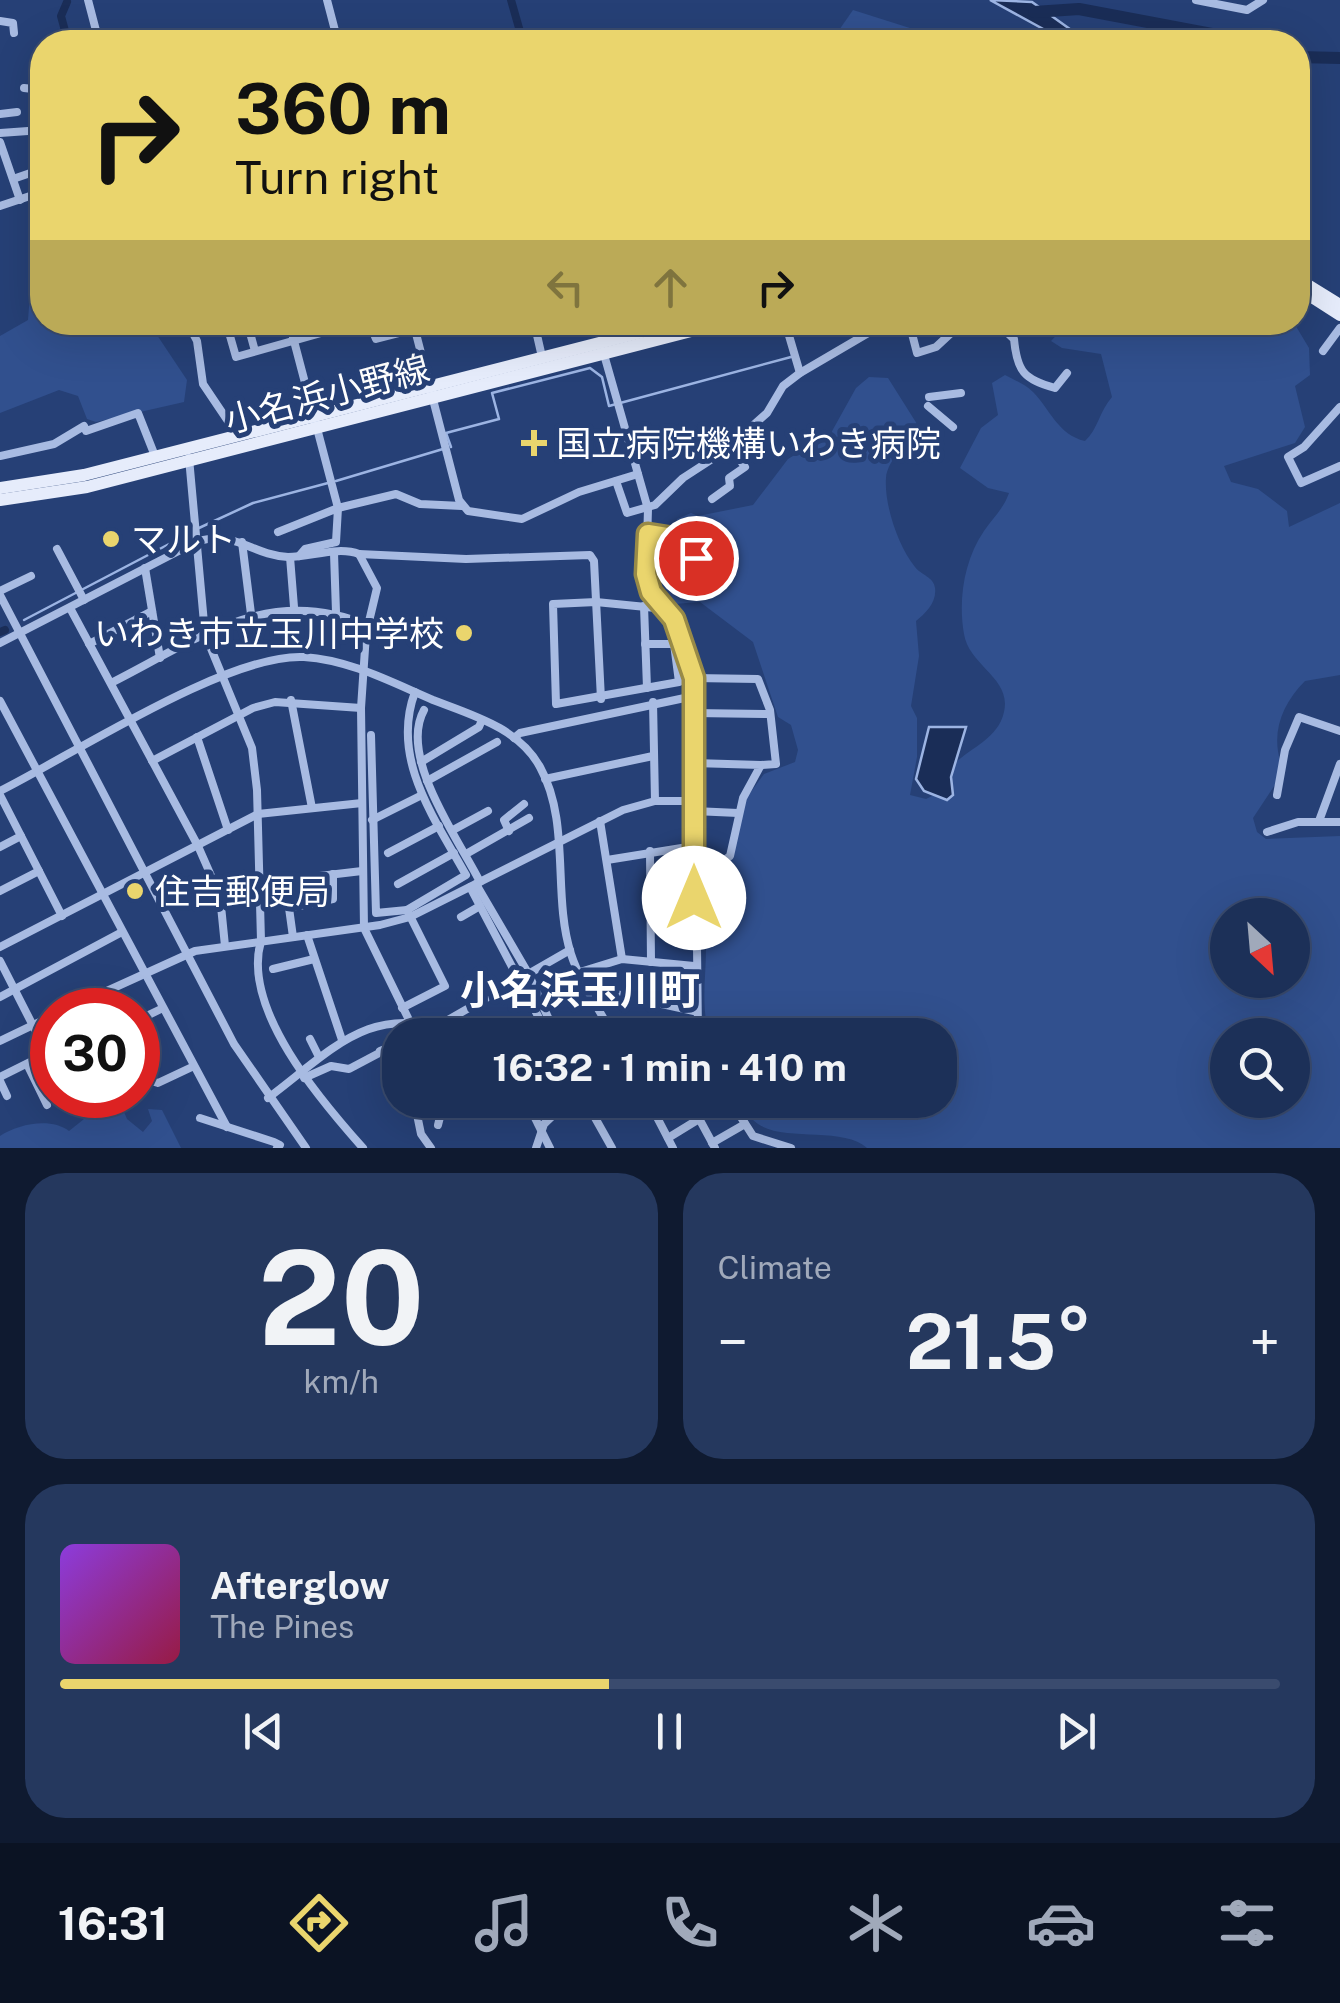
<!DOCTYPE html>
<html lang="en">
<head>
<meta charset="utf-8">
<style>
  :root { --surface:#1c3058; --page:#25385e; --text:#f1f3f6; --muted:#a0a9ba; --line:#3a4b6e; --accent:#ead56d }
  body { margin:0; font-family:"Public Sans","Noto Sans JP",sans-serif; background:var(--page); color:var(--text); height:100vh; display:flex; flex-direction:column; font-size:38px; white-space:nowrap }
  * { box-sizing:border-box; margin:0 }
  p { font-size:32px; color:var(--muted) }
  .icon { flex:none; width:55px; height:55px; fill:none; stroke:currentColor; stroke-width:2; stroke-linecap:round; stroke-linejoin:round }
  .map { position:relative; height:1148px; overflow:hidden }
  .details { display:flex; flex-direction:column; gap:25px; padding:25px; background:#0f1a30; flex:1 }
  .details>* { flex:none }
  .guide { position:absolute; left:30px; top:30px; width:1280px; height:305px; border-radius:40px; box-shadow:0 10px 40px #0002,0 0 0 2px var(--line); background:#ead56d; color:#111; overflow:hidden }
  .needle { width:65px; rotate:154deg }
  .buttons { position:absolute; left:1210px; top:898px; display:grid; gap:20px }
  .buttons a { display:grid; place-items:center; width:100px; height:100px; border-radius:50%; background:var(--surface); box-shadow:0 10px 40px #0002,0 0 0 2px var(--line); font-size:50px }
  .speed { position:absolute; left:30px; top:988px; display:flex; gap:20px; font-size:50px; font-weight:700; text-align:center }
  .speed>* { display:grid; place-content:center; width:130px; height:130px; border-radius:50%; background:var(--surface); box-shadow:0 10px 40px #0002,0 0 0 2px var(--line); line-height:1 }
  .speed .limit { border:15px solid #d22; background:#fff; color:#111 }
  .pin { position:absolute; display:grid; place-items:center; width:85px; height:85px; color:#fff; margin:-42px; border:5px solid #fff; border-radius:50%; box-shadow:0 2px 10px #0007 }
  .me { position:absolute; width:110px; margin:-55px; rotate:0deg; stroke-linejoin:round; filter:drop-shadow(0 0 8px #0008) }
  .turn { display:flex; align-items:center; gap:35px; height:210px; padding:0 40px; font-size:45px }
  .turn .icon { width:130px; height:130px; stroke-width:2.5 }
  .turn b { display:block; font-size:70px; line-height:85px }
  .lanes { display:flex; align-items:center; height:95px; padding:0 40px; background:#0003; justify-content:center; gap:50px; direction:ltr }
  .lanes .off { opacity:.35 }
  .big { font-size:75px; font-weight:700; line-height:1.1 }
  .details .widget { flex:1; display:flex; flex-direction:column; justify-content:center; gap:15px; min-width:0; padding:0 35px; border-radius:40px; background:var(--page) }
  .details .dial { align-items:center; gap:0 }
  .dial b { font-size:130px; line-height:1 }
  .song { display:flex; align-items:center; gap:30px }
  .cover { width:120px; height:120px; border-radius:15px; background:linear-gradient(135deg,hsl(270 70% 55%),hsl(340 70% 35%)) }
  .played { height:10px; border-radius:5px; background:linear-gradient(90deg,var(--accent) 45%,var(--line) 45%) }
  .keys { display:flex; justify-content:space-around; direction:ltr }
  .heat { display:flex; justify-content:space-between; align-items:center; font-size:55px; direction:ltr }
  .details .tiles { flex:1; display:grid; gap:25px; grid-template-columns:1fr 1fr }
  .widget:last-child { grid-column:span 2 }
  .trip { position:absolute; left:382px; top:1018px; width:575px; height:100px; border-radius:40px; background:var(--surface); box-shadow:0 10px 40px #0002,0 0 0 2px var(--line); font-weight:700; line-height:100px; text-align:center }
  .tabs { display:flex; height:160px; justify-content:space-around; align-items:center; background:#0b1323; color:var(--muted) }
  .tabs .icon { width:70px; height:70px }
  .tabs .active { color:var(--accent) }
  .tabs b { font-size:45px; color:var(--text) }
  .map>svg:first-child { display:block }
  .green { fill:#31508e; fill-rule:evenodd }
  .water { fill:#1a2d57; stroke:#9cb4e3; stroke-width:2.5 }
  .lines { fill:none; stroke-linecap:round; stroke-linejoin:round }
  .stream { stroke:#9cb4e3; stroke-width:2.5 }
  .canal { stroke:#1a2d57; stroke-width:8 }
  .river { stroke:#1a2d57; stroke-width:12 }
  .minor { stroke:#a8bbe2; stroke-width:8 }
  .primary { stroke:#e6ecfb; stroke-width:12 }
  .route-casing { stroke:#988a47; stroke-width:25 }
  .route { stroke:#ead56d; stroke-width:18 }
  .poi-dot { fill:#ead56d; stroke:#264076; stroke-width:4 }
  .labels { text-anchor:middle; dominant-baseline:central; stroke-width:10; stroke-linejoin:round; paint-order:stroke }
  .street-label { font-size:35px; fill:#fff; stroke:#264076 }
  .poi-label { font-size:35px; fill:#fff; stroke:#264076; text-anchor:start }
  .quarter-label { font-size:40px; font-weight:bold; fill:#fff; stroke:#264076 }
</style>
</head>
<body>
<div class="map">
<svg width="1340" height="1148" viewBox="0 0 1340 1148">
  <rect width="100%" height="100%" fill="#264076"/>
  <g class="green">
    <path d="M853,10L954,42H854L837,33Z"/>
    <path d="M42,282V322L149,323L187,380L184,402L96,422L87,419L78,396L59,390L0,413V336L28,320L30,293Z"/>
    <path d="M1068,323H1294L1309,348L1310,375L1295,386L1305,427L1295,443L1224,466L1231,482L1258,489L1287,511L1289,527L1340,503V675L1305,681C1280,706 1269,738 1284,771L1253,818L1257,832L1266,839L1340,836V1148H867C844,1126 784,1142 758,1124C750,1119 743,1108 737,1100H940V1035H709C699,997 709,966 705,929C703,909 697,894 698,873L729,862L742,804L764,774L795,762L798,750L791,725L778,717L753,642L700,602L674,604L658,585L696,571L690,553L668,546L677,519L691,513L698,516L753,505L788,459L831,433L856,388L869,377L888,378L917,424C910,441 887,460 886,478C884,504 898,546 915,567C921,575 934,577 935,588C937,602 926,613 916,621L919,656L911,706L917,718V757L910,795L926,799L940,792C943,784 947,771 953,765C971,747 998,739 1004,712C1012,678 969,666 964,634C958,600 964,560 984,531C993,518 1004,508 1009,493L988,488L960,468L981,428L998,415L992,383L1005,375C1014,380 1025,384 1033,392C1050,409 1058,435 1085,441C1098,429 1099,412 1112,397L1101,354L1062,348L1051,341ZM1228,915H1292V980H1228ZM1228,1035H1292V1100H1228Z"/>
    <path d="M85,1095H117L127,1119L143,1132L152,1121L148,1109L162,1110L181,1148H0V1136C18,1124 51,1117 69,1131L84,1119Z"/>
  </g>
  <g class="water">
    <path d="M990,0L1032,2L1088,42H1067Z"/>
    <path d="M929,727H966L951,777L953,795L947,800L924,791L916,779Z"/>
  </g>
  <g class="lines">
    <g class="stream">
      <path d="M66,0L67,2"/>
      <path d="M451,447L446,433L499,419L492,393L590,368L602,377L609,406L791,357"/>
      <path d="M336,481L443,449"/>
      <path d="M199,528L253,503L328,483"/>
      <path d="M24,620L192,532"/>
    </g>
    <g class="canal">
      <path d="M511,0L523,42"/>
      <path d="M67,2L61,16L68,42"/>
      <path d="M0,632L5,630"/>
    </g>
    <g class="river">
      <path d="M1034,12L1079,9L1254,42"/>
      <path d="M1298,57L1340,58"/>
    </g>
    <g class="minor">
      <path d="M88,0L99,42"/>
      <path d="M327,0L338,42"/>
      <path d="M1196,0L1247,10L1263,0"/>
      <path d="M0,21L13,23L14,33"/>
      <path d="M24,88L42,90"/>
      <path d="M0,114L17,112"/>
      <path d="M0,133L42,130"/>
      <path d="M0,142L20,200"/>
      <path d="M13,179L39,170"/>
      <path d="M0,206L42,192"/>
      <path d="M187,322L197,341L203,384L238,436"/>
      <path d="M226,322L236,357L360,322"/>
      <path d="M247,322L255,351"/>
      <path d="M289,322L338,508L396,494L420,504L462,506"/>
      <path d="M369,322L376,339L415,329"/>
      <path d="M413,322L459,500L468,511L522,519L579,492L638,474"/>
      <path d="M534,322L542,357"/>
      <path d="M785,322L800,373"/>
      <path d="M909,322L917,353L936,347L963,322"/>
      <path d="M996,322L1014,339C1017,372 1024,379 1055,388L1067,373"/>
      <path d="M603,351L648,509L646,575L651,591L682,638L694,678L698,1035"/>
      <path d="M1323,351L1340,328"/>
      <path d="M929,397L961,393"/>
      <path d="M928,406L953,427"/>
      <path d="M1340,407L1304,447L1288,457L1301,483L1340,466"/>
      <path d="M0,456L54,444L84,426L86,431L138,413L155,456"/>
      <path d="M189,458L205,634L252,748L257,790L261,941C241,1009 322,1102 363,1148"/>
      <path d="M616,481L627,513L655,505L683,478L723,452L767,413L783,386L800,373L887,322"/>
      <path d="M712,499L730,486L729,478L745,467L730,446"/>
      <path d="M278,532L338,508L336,542L305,549L299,556"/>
      <path d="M648,535L673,538L706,566L696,536L700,527L710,532"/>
      <path d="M242,542L251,614"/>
      <path d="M57,549L84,600"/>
      <path d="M334,553L336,612"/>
      <path d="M359,554L466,559L590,555L594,561L601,699"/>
      <path d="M290,557L294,607"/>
      <path d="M145,568L160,658"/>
      <path d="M0,591L31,576"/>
      <path d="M0,595L234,1044L306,1148"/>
      <path d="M644,606L647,688"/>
      <path d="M70,608L198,846L220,896L225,946"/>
      <path d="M0,643L198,541C239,531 251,555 288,557C311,557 338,546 359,554L377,588L366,634L361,708L364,928L410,1022"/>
      <path d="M89,644L152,611"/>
      <path d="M645,644H674L679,682L556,704L553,604L596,602L666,609"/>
      <path d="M694,678L758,679L770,710L776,764L761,765"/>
      <path d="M111,683C198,639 270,583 369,626"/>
      <path d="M291,700L312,808"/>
      <path d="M0,701L227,1127"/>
      <path d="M653,702L655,801"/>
      <path d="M424,710C398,757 459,840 480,882"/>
      <path d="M694,713L770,714"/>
      <path d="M371,735L376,913L407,910"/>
      <path d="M197,737L228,830"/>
      <path d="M514,738L520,733L694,696"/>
      <path d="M152,761L253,708L275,702L361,708"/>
      <path d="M421,762L479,727L482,720"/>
      <path d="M694,763L761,765L743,798L730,856L719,864L694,863"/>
      <path d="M545,779L653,756"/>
      <path d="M427,781L497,742"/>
      <path d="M0,791C72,755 228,653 304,657C350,660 391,682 433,700C472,715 519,728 540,767C571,823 552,895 571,954C580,982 599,1009 613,1035"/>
      <path d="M0,795L62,916"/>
      <path d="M1277,795L1285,750L1299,717L1340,731"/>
      <path d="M694,811L738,813"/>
      <path d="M372,820L422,795"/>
      <path d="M600,821L622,959"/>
      <path d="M1319,821L1340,764"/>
      <path d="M453,830L488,811"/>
      <path d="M509,831L504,820L524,804"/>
      <path d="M1267,832L1298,822H1340"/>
      <path d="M0,847L21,836"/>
      <path d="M650,851L651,962"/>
      <path d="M388,853L439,826"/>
      <path d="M466,854L529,818"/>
      <path d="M607,860L694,846"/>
      <path d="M260,883L362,871"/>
      <path d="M398,884L454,853"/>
      <path d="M476,884L528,973L556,1035"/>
      <path d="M470,887L548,1035"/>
      <path d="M0,891L39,871"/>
      <path d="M461,917L480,906"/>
      <path d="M307,935L342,1040"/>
      <path d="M293,937L289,908L333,899V874"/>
      <path d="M0,947L258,814L362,803"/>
      <path d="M0,961L52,1063"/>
      <path d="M273,969L314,959"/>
      <path d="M580,972L622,959L694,966"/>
      <path d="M0,997L122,932"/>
      <path d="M594,999L611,993L694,1011"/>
      <path d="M402,1008L445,986L407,910L466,875C435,819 390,759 415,692"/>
      <path d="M65,1010L195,951L380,925L410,917L623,810L655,801H694"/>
      <path d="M138,1020L161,1009"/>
      <path d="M434,1028L570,950"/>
      <path d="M310,1039L319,1057"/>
      <path d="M0,1041L52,1016"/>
      <path d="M380,1051L390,1047L400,1061"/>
      <path d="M138,1055L145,1078"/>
      <path d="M27,1064L47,1105"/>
      <path d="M0,1077L48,1053"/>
      <path d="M138,1077L158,1083L192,1067"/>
      <path d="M304,1078L331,1066L349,1069L383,1051L400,1083"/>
      <path d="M0,1081L7,1096"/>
      <path d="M268,1098C330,1052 373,998 457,1035"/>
      <path d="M414,1100L421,1134L431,1148"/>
      <path d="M428,1100L441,1113L438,1125"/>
      <path d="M526,1100L550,1148"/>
      <path d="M585,1100L612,1148"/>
      <path d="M648,1100L673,1148"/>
      <path d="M689,1100L715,1148"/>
      <path d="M730,1100L753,1136L791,1148"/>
      <path d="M498,1115L520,1100"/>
      <path d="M200,1118L274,1142L280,1145L277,1148"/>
      <path d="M668,1138L699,1119"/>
      <path d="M712,1143L745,1124"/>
      <path d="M536,1148L544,1124L569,1100"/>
    </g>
    <g class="primary">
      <path d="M1298,279L1340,305"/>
      <path d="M1298,288L1340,315"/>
      <path d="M0,488L84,475L681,322"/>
      <path d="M0,500L87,487L726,322"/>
    </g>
  </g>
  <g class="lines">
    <defs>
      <path id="route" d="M694,898V678L674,619L651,592L646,574L648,534L673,538L696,558"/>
    </defs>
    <use href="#route" class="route-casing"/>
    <use href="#route" class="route"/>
  </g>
  <g class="poi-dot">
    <path d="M529 428h10v10h10v10h-10v10h-10v-10h-10v-10h10z"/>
    <circle cx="111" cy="539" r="10"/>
    <circle cx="464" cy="633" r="10"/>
    <circle cx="135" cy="891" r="10"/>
  </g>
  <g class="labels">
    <g class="street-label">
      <text transform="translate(327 394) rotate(-15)">小名浜小野線</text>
    </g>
    <g class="poi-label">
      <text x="556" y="443">国立病院機構いわき病院</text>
      <text x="131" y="539">マルト</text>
      <text x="444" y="633" text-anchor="end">いわき市立玉川中学校</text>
      <text x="155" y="891">住吉郵便局</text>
    </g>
    <g class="quarter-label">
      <text x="580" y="989">小名浜玉川町</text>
    </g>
  </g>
</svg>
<div class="buttons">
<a><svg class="needle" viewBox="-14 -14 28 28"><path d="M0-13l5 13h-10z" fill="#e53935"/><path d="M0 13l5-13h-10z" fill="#a0a9ba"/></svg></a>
<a><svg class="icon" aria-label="search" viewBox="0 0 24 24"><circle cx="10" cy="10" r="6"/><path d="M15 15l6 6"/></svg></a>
</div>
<div class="speed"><div class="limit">30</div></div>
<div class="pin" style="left:696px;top:558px;background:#d93025"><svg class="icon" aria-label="arrive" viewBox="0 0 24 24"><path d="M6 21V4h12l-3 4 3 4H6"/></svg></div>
<svg class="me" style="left:694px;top:898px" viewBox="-20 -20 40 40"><circle r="19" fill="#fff"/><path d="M0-13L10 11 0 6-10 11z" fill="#ead56d"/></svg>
<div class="trip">16:32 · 1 min · 410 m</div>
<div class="guide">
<div class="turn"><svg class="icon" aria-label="right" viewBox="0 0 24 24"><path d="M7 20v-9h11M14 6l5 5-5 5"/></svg><div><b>360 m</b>Turn right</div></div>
<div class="lanes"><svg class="icon off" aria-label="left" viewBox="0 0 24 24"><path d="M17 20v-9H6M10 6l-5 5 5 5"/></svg><svg class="icon off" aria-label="ahead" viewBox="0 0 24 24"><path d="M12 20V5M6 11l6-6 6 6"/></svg><svg class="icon" aria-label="right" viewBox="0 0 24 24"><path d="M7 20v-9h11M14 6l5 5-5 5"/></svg></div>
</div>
</div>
<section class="details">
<div class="tiles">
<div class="widget dial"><b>20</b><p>km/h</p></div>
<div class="widget"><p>Climate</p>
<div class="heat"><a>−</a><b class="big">21.5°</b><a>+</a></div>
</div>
<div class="widget">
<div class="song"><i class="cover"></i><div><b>Afterglow</b><p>The Pines</p></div></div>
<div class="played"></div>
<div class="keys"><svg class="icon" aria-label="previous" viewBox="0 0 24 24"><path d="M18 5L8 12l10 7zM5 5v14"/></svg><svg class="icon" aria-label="pause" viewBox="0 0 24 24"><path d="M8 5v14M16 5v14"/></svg><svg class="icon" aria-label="next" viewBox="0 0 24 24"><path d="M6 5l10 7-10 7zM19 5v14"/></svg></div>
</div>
</div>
</section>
<nav class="tabs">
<b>16:31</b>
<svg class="icon active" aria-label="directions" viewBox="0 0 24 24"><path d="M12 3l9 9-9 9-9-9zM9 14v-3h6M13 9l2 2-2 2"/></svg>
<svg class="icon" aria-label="music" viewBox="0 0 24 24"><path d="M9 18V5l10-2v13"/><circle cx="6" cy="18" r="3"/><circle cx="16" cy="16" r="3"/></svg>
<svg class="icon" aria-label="phone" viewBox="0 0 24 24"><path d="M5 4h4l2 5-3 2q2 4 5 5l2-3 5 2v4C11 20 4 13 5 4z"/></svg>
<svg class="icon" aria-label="climate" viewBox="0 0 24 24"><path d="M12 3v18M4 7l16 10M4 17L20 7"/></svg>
<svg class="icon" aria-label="car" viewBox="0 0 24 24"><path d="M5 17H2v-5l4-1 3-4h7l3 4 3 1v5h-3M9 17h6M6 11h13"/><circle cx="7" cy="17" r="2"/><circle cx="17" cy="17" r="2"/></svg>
<svg class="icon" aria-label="filters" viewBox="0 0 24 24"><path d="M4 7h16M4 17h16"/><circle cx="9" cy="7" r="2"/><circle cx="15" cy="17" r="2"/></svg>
</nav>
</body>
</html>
